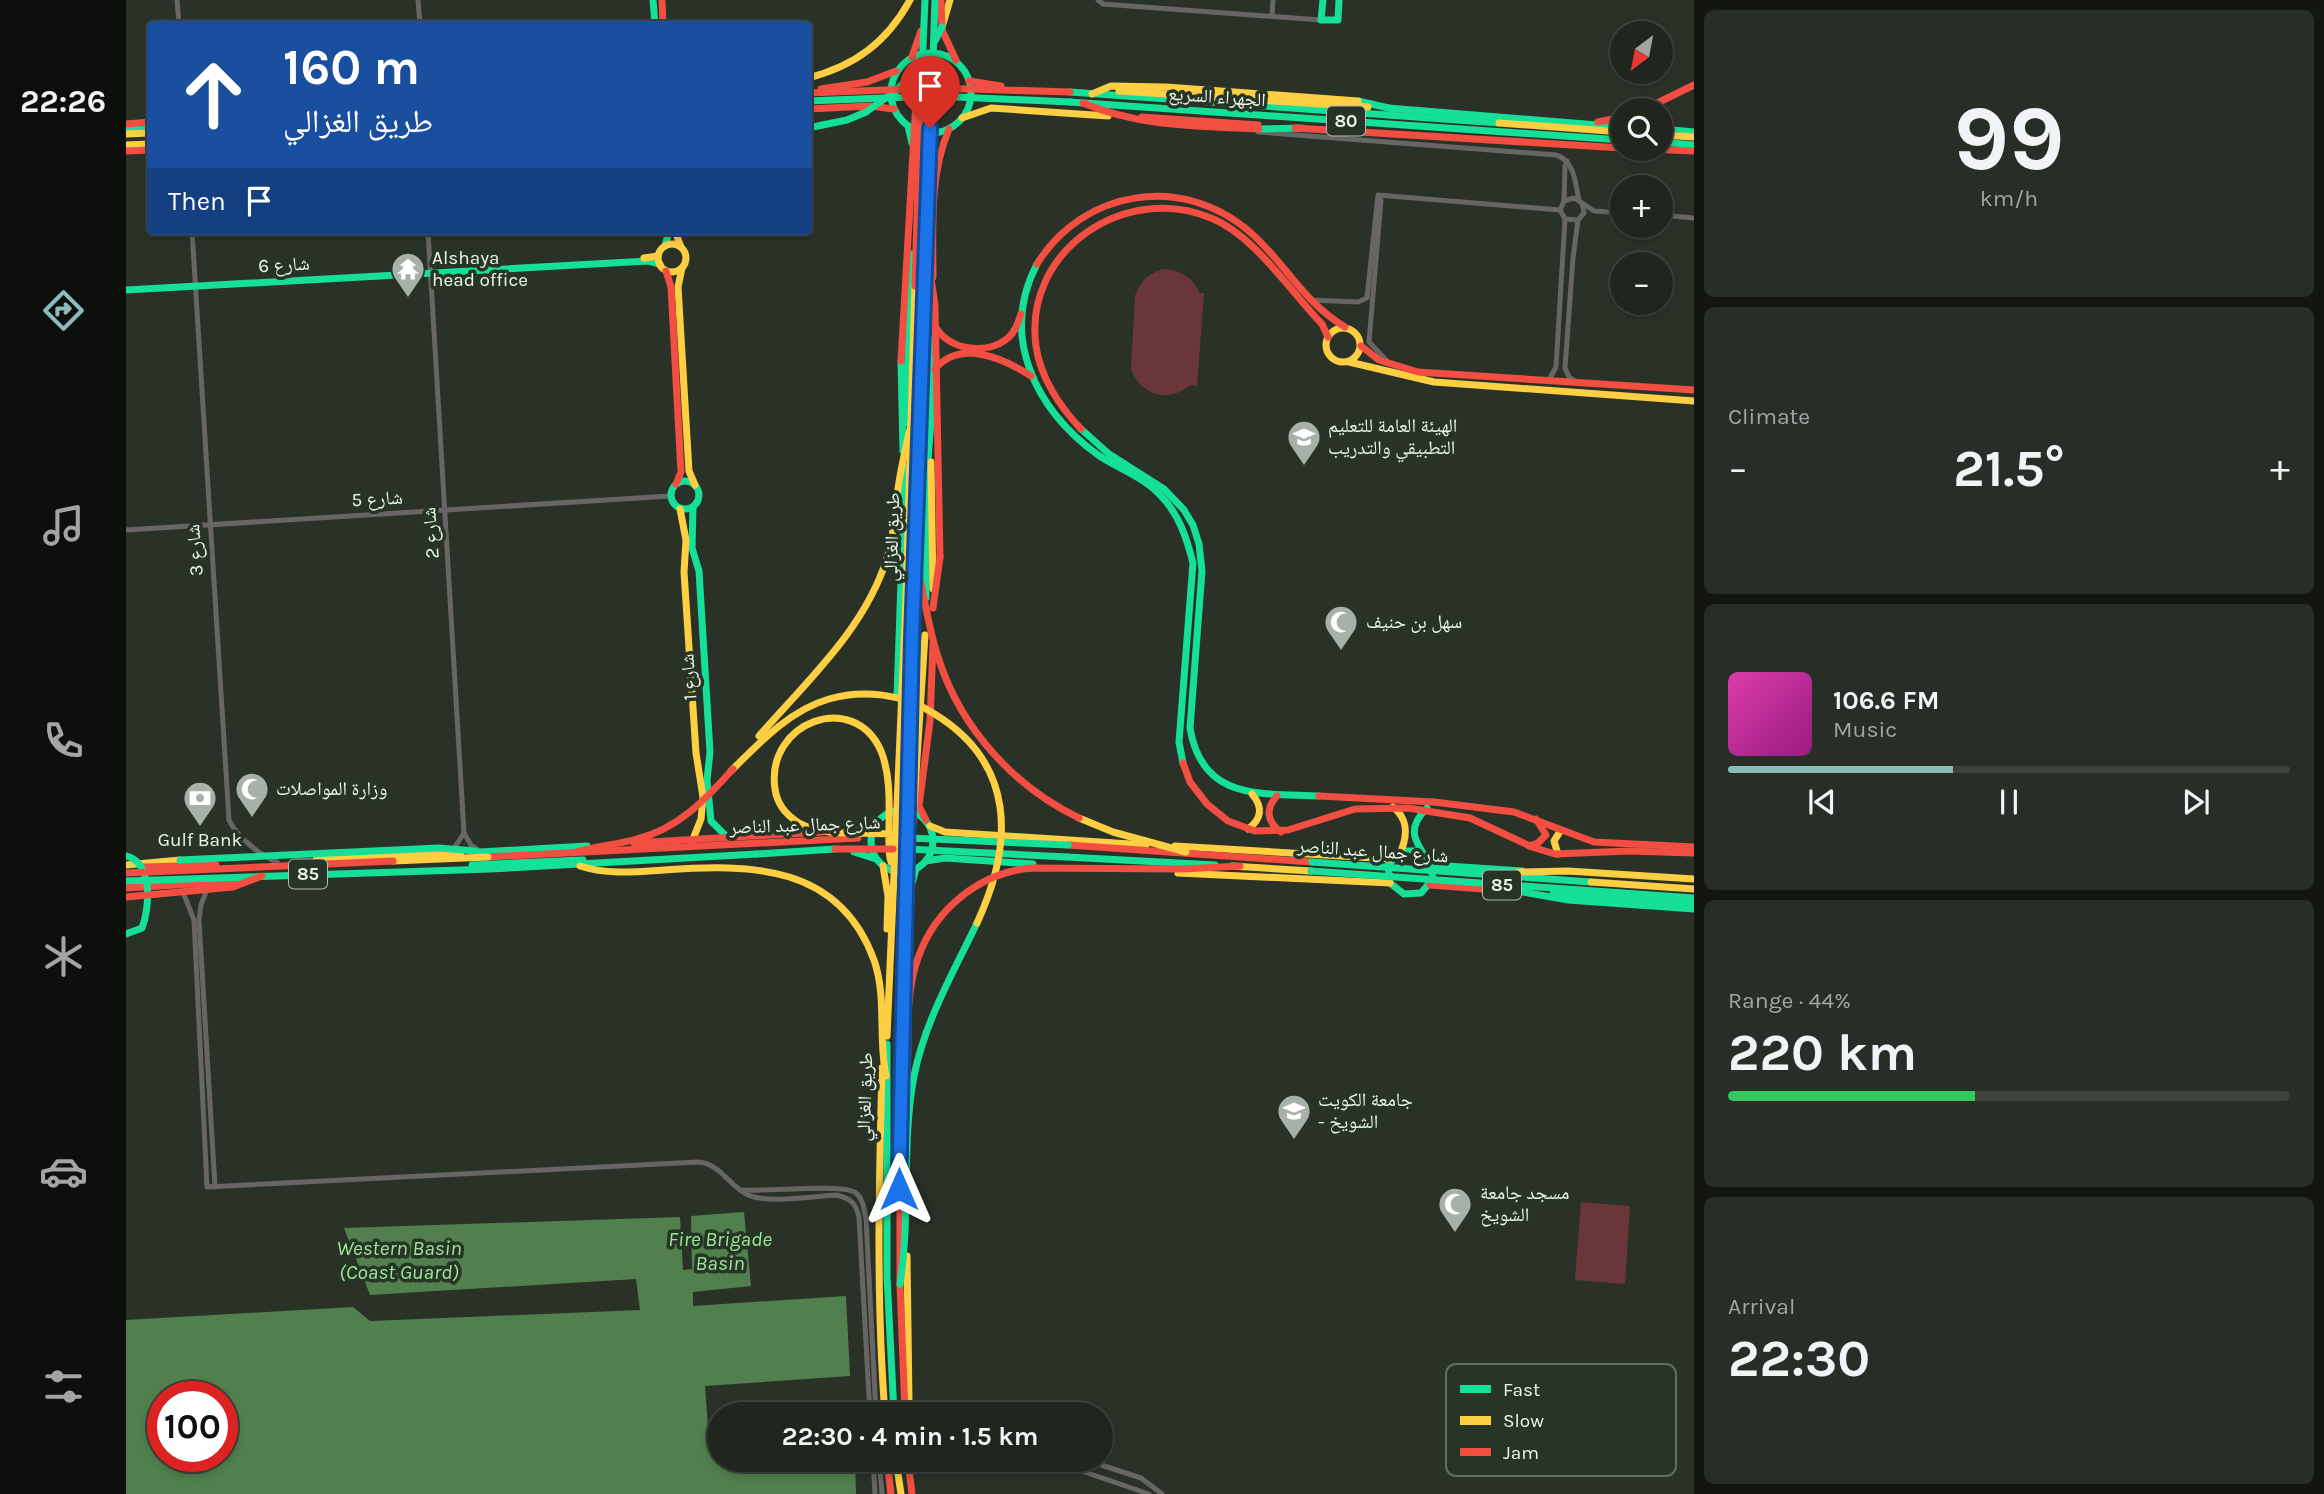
<!DOCTYPE html>
<html lang="en">
<head>
<meta charset="utf-8">
<style>
  :root { --surface:#20261e; --page:#282e27; --text:#f1f3f6; --muted:#a2a5a4; --line:#3d433c; --accent:#8bbbb9 }
  body { margin:0; font-family:Karla,"Noto Naskh Arabic",sans-serif; background:var(--page); color:var(--text); height:100vh; display:flex; flex-direction:column; font-size:26px; white-space:nowrap }
  * { box-sizing:border-box; margin:0 }
  p { font-size:23px; color:var(--muted) }
  .icon { flex:none; width:38px; height:38px; fill:none; stroke:currentColor; stroke-width:2; stroke-linecap:round; stroke-linejoin:round }
  .map { position:relative; flex:1; overflow:hidden }
  .details { display:flex; flex-direction:column; gap:10px; padding:10px; background:#121510; width:630px }
  .details>* { flex:none }
  .top-card { position:absolute; left:21px; top:21px; width:665px; height:214px; border-radius:7px; box-shadow:0 4px 10px #0003,0 0 0 2px var(--line); background:#1a4fa0; color:#fff; overflow:hidden }
  .needle { width:46px; rotate:212deg }
  .controls { position:absolute; left:1484px; top:21px; display:grid; gap:14px }
  .controls a { display:grid; place-items:center; width:63px; height:63px; border-radius:50%; background:var(--surface); box-shadow:0 4px 10px #0003,0 0 0 2px var(--line); font-size:35px }
  .speed { position:absolute; left:21px; top:1381px; display:flex; gap:14px; font-size:35px; font-weight:700; text-align:center }
  .speed>* { display:grid; place-content:center; width:91px; height:91px; border-radius:50%; background:var(--surface); box-shadow:0 4px 10px #0003,0 0 0 2px var(--line); line-height:1 }
  .speed .limit { border:10px solid #d22; background:#fff; color:#111 }
  .pin { position:absolute; display:grid; place-items:center; width:60px; height:60px; color:#fff; margin:-72px -30px; border-radius:50% 50% 50% 0; rotate:-45deg; box-shadow:0 0 7px #0007 }
  .pin .icon { rotate:45deg }
  .me { position:absolute; width:77px; margin:-38px; rotate:0deg; stroke-linejoin:round; filter:drop-shadow(0 0 5px #0008) }
  .turn { display:flex; align-items:center; gap:24px; height:147px; padding:0 21px; font-size:32px }
  .turn .icon { width:91px; height:91px; stroke-width:2.5 }
  .turn b { display:block; font-size:49px; line-height:60px }
  .then { display:flex; align-items:center; height:66px; padding:0 21px; background:#0003; gap:14px; font-size:26px }
  .big { font-size:52px; font-weight:700; line-height:1.1 }
  .details .widget { flex:1; display:flex; flex-direction:column; justify-content:center; gap:10px; min-width:0; padding:0 24px; border-radius:10px; background:var(--page) }
  .details .dial { align-items:center; gap:0 }
  .dial b { font-size:91px; line-height:1 }
  .song { display:flex; align-items:center; gap:21px }
  .cover { width:84px; height:84px; border-radius:10px; background:linear-gradient(135deg,hsl(320 70% 55%),hsl(310 70% 35%)) }
  .played { height:7px; border-radius:4px; background:linear-gradient(90deg,var(--accent) 40%,var(--line) 40%) }
  .keys { display:flex; justify-content:space-around; direction:ltr }
  .heat { display:flex; justify-content:space-between; align-items:center; font-size:38px; direction:ltr }
  .charge { height:10px; border-radius:5px; background:linear-gradient(90deg,#34c759 44%,var(--line) 0) }
  .trip { position:absolute; left:581px; top:1402px; width:406px; height:70px; border-radius:35px; background:var(--surface); box-shadow:0 4px 10px #0003,0 0 0 2px var(--line); font-weight:700; line-height:70px; text-align:center }
  main { display:flex; flex:1; min-height:0 }
  .tab-bar { display:flex; flex-direction:column; width:126px; justify-content:space-around; align-items:center; background:#0d0f0c; color:var(--muted) }
  .tab-bar .icon { width:49px; height:49px }
  .tab-bar .on { color:var(--accent) }
  .tab-bar b { font-size:32px; color:var(--text) }
  .map>svg:first-child { display:block }
  .green { fill:#6b363a }
  .water { fill:#51804e; fill-rule:evenodd }
  .lines { fill:none; stroke-linecap:round; stroke-linejoin:round }
  .street { stroke:#686664; stroke-width:5 }
  .fast { stroke:#16e098; stroke-width:7 }
  .slow { stroke:#ffcf43; stroke-width:7 }
  .jam { stroke:#f24e42; stroke-width:7 }
  .fast-bridge { stroke:#16e098; stroke-width:7 }
  .slow-bridge { stroke:#ffcf43; stroke-width:7 }
  .jam-bridge { stroke:#f24e42; stroke-width:7 }
  .route-casing { stroke:#114b97; stroke-width:18 }
  .route { stroke:#1a73e8; stroke-width:12 }
  .labels { text-anchor:middle; dominant-baseline:central; stroke-width:7; stroke-linejoin:round; paint-order:stroke }
  .shield { fill:#263525; stroke:#b1bbb0; stroke-width:2 }
  .shield-label { font-size:18px; font-weight:bold; fill:#ecf5eb }
  .street-label { font-size:19px; fill:#ecf5eb; stroke:#263525 }
  .poi-label { font-size:19px; fill:#ecf5eb; stroke:#263525; text-anchor:start }
  .water-label { font-size:21px; font-style:italic; fill:#9de697; stroke:#263525 }
  .key { fill:#263525; stroke:#616f60; stroke-width:2 }
  .key-label { font-size:19px; fill:#ecf5eb }
</style>
</head>
<body>
<main>
<nav class="tab-bar">
<b>22:26</b>
<svg class="icon on" aria-label="directions" viewBox="0 0 24 24"><path d="M12 3l9 9-9 9-9-9zM9 14v-3h6M13 9l2 2-2 2"/></svg>
<svg class="icon" aria-label="music" viewBox="0 0 24 24"><path d="M9 18V5l10-2v13"/><circle cx="6" cy="18" r="3"/><circle cx="16" cy="16" r="3"/></svg>
<svg class="icon" aria-label="phone" viewBox="0 0 24 24"><path d="M5 4h4l2 5-3 2q2 4 5 5l2-3 5 2v4C11 20 4 13 5 4z"/></svg>
<svg class="icon" aria-label="climate" viewBox="0 0 24 24"><path d="M12 3v18M4 7l16 10M4 17L20 7"/></svg>
<svg class="icon" aria-label="car" viewBox="0 0 24 24"><path d="M5 17H2v-5l4-1 3-4h7l3 4 3 1v5h-3M9 17h6M6 11h13"/><circle cx="7" cy="17" r="2"/><circle cx="17" cy="17" r="2"/></svg>
<svg class="icon" aria-label="filters" viewBox="0 0 24 24"><path d="M4 7h16M4 17h16"/><circle cx="9" cy="7" r="2"/><circle cx="15" cy="17" r="2"/></svg>
</nav>
<div class="map">
<svg width="1568" height="1494" viewBox="0 0 1568 1494">
  <rect width="100%" height="100%" fill="#2a3228"/>
  <g class="green">
    <path d="M1037,269C1055,270 1066,277 1074,293H1078L1071,386L1064,385C1042,404 1015,395 1005,369L1009,296C1014,281 1022,274 1037,269Z"/>
    <path d="M1455,1202L1504,1206L1499,1284L1449,1280Z"/>
  </g>
  <path class="water" d="M618,1212L625,1286L567,1292V1306L720,1296L724,1376L579,1386L582,1428H593V1460H729L730,1494H0V1320L227,1307L244,1321L514,1310L510,1279L244,1295L218,1228L554,1217L557,1270L566,1269L565,1216ZM37,1396H96V1456H37Z"/>
  <g class="lines">
    <g class="street">
      <path d="M51,0L53,24"/>
      <path d="M292,0L294,24"/>
      <path d="M972,0L977,4L1195,20"/>
      <path d="M1146,16L1147,0"/>
      <path d="M1132,132L1430,155C1449,161 1449,183 1453,200"/>
      <path d="M1255,200L1243,342L1261,361"/>
      <path d="M1438,201L1448,198L1456,203L1458,213L1452,220L1439,219L1434,210L1438,201L1439,166L1441,161"/>
      <path d="M1456,203L1468,211L1496,213"/>
      <path d="M1535,215L1568,218"/>
      <path d="M66,231L103,820C110,836 135,856 151,862"/>
      <path d="M302,231L338,833L345,845L352,850"/>
      <path d="M1184,300L1232,302L1241,298L1252,195L1434,210"/>
      <path d="M1423,380L1430,367L1439,219"/>
      <path d="M1450,382L1443,377L1439,368L1447,258L1452,220"/>
      <path d="M0,530L544,496"/>
      <path d="M327,850L338,833"/>
      <path d="M82,887L75,905L73,920L89,1187"/>
      <path d="M57,892L68,920L81,1187L572,1162C594,1163 603,1186 622,1195C642,1204 688,1196 711,1195C725,1199 730,1203 733,1217L744,1414"/>
      <path d="M615,1190C636,1192 718,1183 730,1193C737,1199 738,1209 740,1218L750,1414"/>
      <path d="M747,1460L749,1494"/>
      <path d="M753,1460L756,1494"/>
      <path d="M924,1460L1023,1494"/>
      <path d="M960,1460L1015,1478L1036,1494"/>
    </g>
    <g class="fast">
      <path d="M527,0L529,24"/>
      <path d="M1197,0L1195,20H1212L1213,0"/>
      <circle cx="805" cy="93" r="40"/>
      <path d="M944,92L1373,123"/>
      <path d="M1232,101L1267,109"/>
      <path d="M944,102L1496,140"/>
      <path d="M1262,108L1496,127"/>
      <path d="M782,126L786,143"/>
      <path d="M682,128L721,120L740,112"/>
      <path d="M0,129L24,128"/>
      <path d="M1133,129L1176,128"/>
      <path d="M1535,129L1568,132"/>
      <path d="M1535,142L1568,145"/>
      <path d="M539,246L543,231"/>
      <path d="M911,264C873,337 910,410 972,455C993,469 1018,477 1035,496C1053,514 1061,539 1067,563L1053,742L1057,763"/>
      <path d="M0,290L522,261L534,264"/>
      <path d="M775,361L777,451"/>
      <path d="M780,423L785,254"/>
      <path d="M805,424L806,339"/>
      <path d="M955,429L983,454L1038,489L1058,510L1067,525L1073,544L1076,571L1064,728C1076,801 1134,793 1193,796"/>
      <circle cx="559" cy="495" r="14"/>
      <path d="M567,507L566,548L573,571L584,752L581,780L585,821L601,837"/>
      <path d="M800,598L801,473L805,420"/>
      <path d="M771,696L779,467"/>
      <circle cx="776" cy="841" r="31"/>
      <path d="M1293,851H1275L1262,865L1264,883L1278,894L1295,893L1307,879C1305,850 1270,838 1301,808"/>
      <path d="M354,852L461,846"/>
      <path d="M728,852L750,859"/>
      <path d="M631,854L709,849"/>
      <path d="M941,857L1089,865"/>
      <path d="M800,861L819,858L907,864"/>
      <path d="M346,865L457,860"/>
      <path d="M1306,865L1396,871"/>
      <path d="M1427,894L1568,904"/>
      <path d="M783,981L785,887L790,869"/>
      <path d="M761,1044V1276L768,1414"/>
    </g>
    <g class="slow">
      <path d="M816,27L824,0"/>
      <path d="M682,78C729,66 761,42 784,0"/>
      <path d="M993,91L1242,107"/>
      <path d="M836,118L865,108L982,116"/>
      <path d="M1373,123L1496,132"/>
      <path d="M0,134L24,133"/>
      <path d="M1535,135L1568,137"/>
      <path d="M0,145L24,144"/>
      <path d="M549,231L555,247"/>
      <circle cx="546" cy="258" r="14"/>
      <path d="M518,258L532,256"/>
      <path d="M556,268L552,287L563,471L569,485"/>
      <circle cx="1217" cy="345" r="17"/>
      <path d="M1223,362L1308,382L1568,401"/>
      <path d="M805,462L807,589"/>
      <path d="M554,509L560,540L558,572L570,753L577,797L575,819L567,839"/>
      <path d="M780,598L789,286"/>
      <path d="M1267,807C1282,819 1282,834 1275,851"/>
      <path d="M804,826L819,832L1020,845"/>
      <path d="M1122,829C1136,819 1137,807 1126,794"/>
      <path d="M1049,846L1265,859"/>
      <path d="M1432,854L1428,841L1435,830"/>
      <path d="M190,860L335,853"/>
      <path d="M0,865L54,860"/>
      <path d="M757,866L762,896L761,929"/>
      <path d="M1106,866L1185,871"/>
      <path d="M1052,873L1264,883"/>
      <path d="M756,1068C753,1184 750,1299 759,1414"/>
      <path d="M781,1256L783,1401"/>
      <path d="M770,1460L775,1494"/>
    </g>
    <g class="jam">
      <path d="M536,0L537,24"/>
      <path d="M815,0L816,30L830,60"/>
      <path d="M786,57L795,31"/>
      <path d="M843,81L875,86"/>
      <path d="M695,89L741,82L770,71"/>
      <path d="M682,109L744,106L768,109"/>
      <path d="M1517,110L1568,85"/>
      <path d="M1016,117L1132,125"/>
      <path d="M1472,122L1496,117"/>
      <path d="M0,124L24,122"/>
      <path d="M1169,128L1496,148"/>
      <path d="M1521,149L1568,151"/>
      <path d="M0,151L24,150"/>
      <path d="M911,264C957,189 1058,173 1125,233C1160,264 1177,302 1219,327"/>
      <path d="M540,271L545,287L555,472L550,484"/>
      <path d="M807,277C807,227 803,176 823,129"/>
      <path d="M789,286L792,180"/>
      <path d="M809,326C822,350 860,356 882,338C889,332 892,323 895,314"/>
      <path d="M1235,346L1253,360L1292,372L1568,390"/>
      <path d="M809,369C834,339 877,358 905,376"/>
      <path d="M955,429C934,407 914,377 910,346C897,251 998,182 1085,218C1128,235 1164,291 1196,324L1202,337"/>
      <path d="M807,608L814,557"/>
      <path d="M1057,763L1064,782L1081,804L1102,821L1129,831L1162,830L1229,809L1282,808L1344,818L1406,847L1429,854L1503,851L1568,853"/>
      <path d="M1151,796C1139,809 1141,822 1155,832"/>
      <path d="M1193,796L1308,802L1388,812L1468,842L1568,847"/>
      <path d="M800,820L793,806L804,721L807,644"/>
      <path d="M731,831L750,823"/>
      <path d="M508,843L695,832"/>
      <path d="M942,845L1186,862"/>
      <path d="M1403,846L1412,843L1420,835L1410,819"/>
      <path d="M362,857L732,838"/>
      <path d="M18,867L90,865"/>
      <path d="M1304,885L1383,891"/>
      <path d="M0,888L115,881"/>
      <path d="M774,1070V1284L779,1414"/>
      <path d="M781,1103L782,1029"/>
      <path d="M761,1460L765,1494"/>
      <path d="M782,1460L786,1494"/>
    </g>
    <g class="fast-bridge">
      <path d="M809,41L816,27"/>
      <path d="M796,70L799,0"/>
      <path d="M682,101L808,96L944,102"/>
      <path d="M740,112L770,91L794,64"/>
      <path d="M799,302L809,0"/>
      <path d="M783,838L942,845"/>
      <path d="M781,849L941,857"/>
      <path d="M0,856C27,862 24,907 16,928L0,934"/>
      <path d="M54,860L313,848L349,851L357,855"/>
      <path d="M1186,862L1465,882"/>
      <path d="M1185,871L1568,898"/>
      <path d="M0,881L364,869L631,854"/>
      <path d="M1380,889L1442,900L1568,909"/>
      <path d="M774,1070L790,569"/>
      <path d="M774,1284C785,1215 775,1144 788,1076C799,1021 827,973 851,923"/>
    </g>
    <g class="slow-bridge">
      <path d="M966,94L985,86L1040,87L1232,101"/>
      <path d="M633,736C681,681 739,629 761,558C768,535 769,512 772,489C775,466 781,443 786,420"/>
      <path d="M605,771C633,743 664,710 703,699C737,689 777,694 807,713C890,763 888,843 851,923"/>
      <path d="M953,818L987,832L1060,852"/>
      <path d="M785,851L799,635"/>
      <path d="M267,861L362,857"/>
      <path d="M765,862C762,852 763,842 763,831C763,805 765,776 755,751C728,689 639,722 649,789C651,804 660,815 673,823C703,839 742,830 774,835"/>
      <path d="M454,866C482,875 509,872 538,870C625,864 713,864 748,960C761,997 752,1038 760,1076"/>
      <path d="M1392,872L1442,871L1568,879"/>
      <path d="M1465,882L1568,889"/>
      <path d="M761,1036L780,598"/>
    </g>
    <g class="jam-bridge">
      <path d="M682,93L811,88L944,92"/>
      <path d="M957,103C1014,127 1073,126 1133,129"/>
      <path d="M792,180L794,116"/>
      <path d="M804,272L809,305L814,557"/>
      <path d="M775,361L791,83L796,65"/>
      <path d="M790,569L799,302"/>
      <path d="M792,570C799,600 803,631 813,660C835,728 888,787 953,818"/>
      <path d="M709,849H767"/>
      <path d="M447,853C468,846 490,845 511,839C552,829 580,799 607,769"/>
      <path d="M0,873L267,861"/>
      <path d="M0,897L107,887L136,876"/>
      <path d="M780,1034C783,1009 783,982 792,958C809,909 853,873 905,868L1056,869L1114,866"/>
    </g>
  </g>
  <g class="lines">
    <defs>
      <path id="route" d="M773,1189L786,639L804,128"/>
    </defs>
    <use href="#route" class="route-casing"/>
    <use href="#route" class="route"/>
  </g>
  <defs>
    <symbol id="temple-pin" viewBox="-11 -11 22 30"><path d="M0 17L-7.5 6A9.5 9.5 0 1 1 7.5 6Z" fill="#a8b1a7" stroke="#263525"/><path d="M0-6L5-2H3V0L6.5 2.5H4V6H1.5V3h-3V6H-4V2.5H-6.5L-3 0V-2H-5Z" fill="#fff"/></symbol>
    <symbol id="university-pin" viewBox="-11 -11 22 30"><path d="M0 17L-7.5 6A9.5 9.5 0 1 1 7.5 6Z" fill="#a8b1a7" stroke="#263525"/><path d="M0-5L7-2L0 1L-7-2ZM-4 1L0 2.5L4 1V4Q0 6-4 4Z" fill="#fff"/></symbol>
    <symbol id="mosque-pin" viewBox="-11 -11 22 30"><path d="M0 17L-7.5 6A9.5 9.5 0 1 1 7.5 6Z" fill="#a8b1a7" stroke="#263525"/><path d="M3.5-4.9A6 6 0 1 0 3.5 4.9A5 5 0 1 1 3.5-4.9Z" fill="#fff"/></symbol>
    <symbol id="bank-pin" viewBox="-11 -11 22 30"><path d="M0 17L-7.5 6A9.5 9.5 0 1 1 7.5 6Z" fill="#a8b1a7" stroke="#263525"/><path d="M-6-4H6V4H-6ZM0-2.3a2.3 2.3 0 1 0 0 4.6a2.3 2.3 0 1 0 0-4.6Z" fill="#fff"/></symbol>
  </defs>
  <g fill-rule="evenodd">
    <use href="#temple-pin" x="263" y="250" width="38" height="52"/>
    <use href="#university-pin" x="1159" y="418" width="38" height="52"/>
    <use href="#mosque-pin" x="1196" y="603" width="38" height="52"/>
    <use href="#mosque-pin" x="107" y="770" width="38" height="52"/>
    <use href="#bank-pin" x="55" y="779" width="38" height="52"/>
    <use href="#university-pin" x="1149" y="1092" width="38" height="52"/>
    <use href="#mosque-pin" x="1310" y="1185" width="38" height="52"/>
  </g>
  <g class="labels">
    <g class="shield">
      <rect x="1201" y="106.5" width="38" height="29" rx="5"/>
      <rect x="163" y="859.5" width="38" height="29" rx="5"/>
      <rect x="1357" y="870.5" width="38" height="29" rx="5"/>
    </g>
    <g class="shield-label">
      <text x="1220" y="121">80</text>
      <text x="182" y="874">85</text>
      <text x="1376" y="885">85</text>
    </g>
    <g class="street-label">
      <text transform="translate(1091 97) rotate(4)">الجهراء السريع</text>
      <text transform="translate(158 265) rotate(-3)">شارع 6</text>
      <text transform="translate(251 499) rotate(-3)">شارع 5</text>
      <text transform="translate(305 533) rotate(-94)">شارع 2</text>
      <text transform="translate(766 537) rotate(-88)">طريق الغزالي</text>
      <text transform="translate(69 550) rotate(-94)">شارع 3</text>
      <text transform="translate(563 677) rotate(-94)">شارع 1</text>
      <text transform="translate(679 825) rotate(-2)">شارع جمال عبد الناصر</text>
      <text transform="translate(1247 851) rotate(4)">شارع جمال عبد الناصر</text>
      <text transform="translate(739 1097) rotate(-88)">طريق الغزالي</text>
    </g>
    <g class="poi-label">
      <text x="306" y="258">Alshaya<tspan x="306" dy="22">head office</tspan></text>
      <text x="1202" y="426">الهيئة العامة للتعليم<tspan x="1202" dy="22">التطبيقي والتدريب</tspan></text>
      <text x="1240" y="622">سهل بن حنيف</text>
      <text x="150" y="789">وزارة المواصلات</text>
      <text x="74" y="840" text-anchor="middle">Gulf Bank</text>
      <text x="1192" y="1100">جامعة الكويت<tspan x="1192" dy="22">- الشويخ</tspan></text>
      <text x="1354" y="1193">مسجد جامعة<tspan x="1354" dy="22">الشويخ</tspan></text>
    </g>
    <g class="water-label">
      <text x="594" y="1239">Fire Brigade<tspan x="594" dy="24">Basin</tspan></text>
      <text x="273" y="1248">Western Basin<tspan x="273" dy="24">(Coast Guard)</tspan></text>
    </g>
  </g>
  <rect x="1320" y="1364" width="230" height="112" rx="10" class="key"/>
  <rect x="1334" y="1385" width="31" height="8" fill="#16e098"/>
  <rect x="1334" y="1416" width="31" height="9" fill="#ffcf43"/>
  <rect x="1334" y="1448" width="31" height="8" fill="#f24e42"/>
  <g class="key-label">
    <text x="1377" y="1396">Fast</text>
    <text x="1377" y="1427">Slow</text>
    <text x="1377" y="1459">Jam</text>
  </g>
</svg>
<div class="controls">
<a><svg class="needle" viewBox="-14 -14 28 28"><path d="M0-13l5 13h-10z" fill="#e53935"/><path d="M0 13l5-13h-10z" fill="#a2a5a4"/></svg></a>
<a><svg class="icon" aria-label="search" viewBox="0 0 24 24"><circle cx="10" cy="10" r="6"/><path d="M15 15l6 6"/></svg></a>
<a>+</a>
<a>−</a>
</div>
<div class="speed"><div class="limit">100</div></div>
<div class="pin" style="left:804px;top:128px;background:#d93025"><svg class="icon" aria-label="arrive" viewBox="0 0 24 24"><path d="M6 21V4h12l-3 4 3 4H6"/></svg></div>
<svg class="me" style="left:773px;top:1189px" viewBox="-20 -20 40 40"><path d="M0-17L14 15 0 8-14 15z" fill="#1a73e8" stroke="#fff" stroke-width="4"/></svg>
<div class="trip">22:30 · 4 min · 1.5 km</div>
<div class="top-card">
<div class="turn"><svg class="icon" aria-label="ahead" viewBox="0 0 24 24"><path d="M12 20V5M6 11l6-6 6 6"/></svg><div><b>160 m</b>طريق الغزالي</div></div>
<div class="then">Then<svg class="icon" aria-label="arrive" viewBox="0 0 24 24"><path d="M6 21V4h12l-3 4 3 4H6"/></svg></div>
</div>
</div>
<section class="details">
<div class="widget dial"><b>99</b><p>km/h</p></div>
<div class="widget"><p>Climate</p>
<div class="heat"><a>−</a><b class="big">21.5°</b><a>+</a></div>
</div>
<div class="widget">
<div class="song"><i class="cover"></i><div><b>106.6 FM</b><p>Music</p></div></div>
<div class="played"></div>
<div class="keys"><svg class="icon" aria-label="previous" viewBox="0 0 24 24"><path d="M18 5L8 12l10 7zM5 5v14"/></svg><svg class="icon" aria-label="pause" viewBox="0 0 24 24"><path d="M8 5v14M16 5v14"/></svg><svg class="icon" aria-label="next" viewBox="0 0 24 24"><path d="M6 5l10 7-10 7zM19 5v14"/></svg></div>
</div>
<div class="widget"><p>Range · 44%</p><b class="big">220 km</b><div class="charge"></div></div>
<div class="widget"><p>Arrival</p><b class="big">22:30</b></div>
</section>
</main>
</body>
</html>
